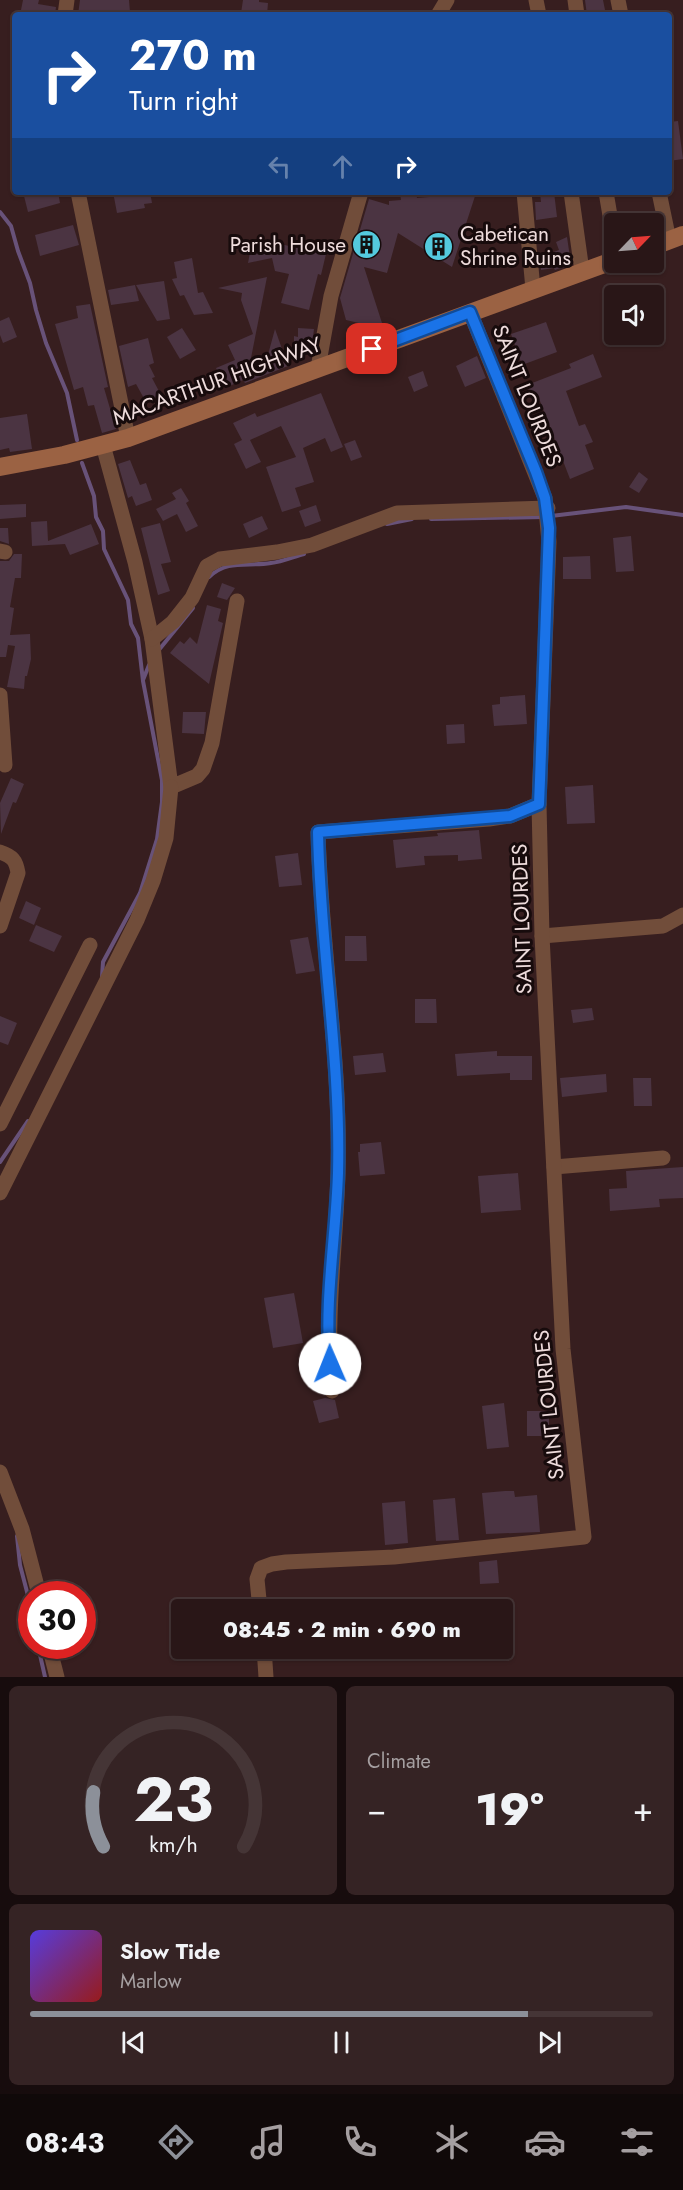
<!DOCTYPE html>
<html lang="en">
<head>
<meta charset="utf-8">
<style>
  :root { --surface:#291617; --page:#352324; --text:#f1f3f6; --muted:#a59fa1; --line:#453536; --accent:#8c9099 }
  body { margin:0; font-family:Jost,sans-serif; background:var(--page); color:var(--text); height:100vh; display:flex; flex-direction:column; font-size:22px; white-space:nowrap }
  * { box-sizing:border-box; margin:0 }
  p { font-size:20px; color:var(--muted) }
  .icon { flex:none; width:33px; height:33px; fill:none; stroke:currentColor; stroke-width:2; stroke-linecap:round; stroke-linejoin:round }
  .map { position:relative; height:1677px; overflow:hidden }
  .panel { display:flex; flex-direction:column; gap:9px; padding:9px; background:#170c0d; flex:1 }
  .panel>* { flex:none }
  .guide { position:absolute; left:12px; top:12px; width:660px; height:183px; border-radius:6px; box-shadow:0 2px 4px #0004,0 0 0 2px var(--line); background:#1a4fa0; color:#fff; overflow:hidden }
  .needle { width:39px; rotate:65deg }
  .tools { position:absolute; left:604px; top:213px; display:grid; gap:12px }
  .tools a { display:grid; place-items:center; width:60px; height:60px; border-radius:6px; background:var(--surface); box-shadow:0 2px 4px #0004,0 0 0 2px var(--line); font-size:30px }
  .speed { position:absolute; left:18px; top:1581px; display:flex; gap:12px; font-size:30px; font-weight:700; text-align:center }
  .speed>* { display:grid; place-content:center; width:78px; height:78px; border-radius:50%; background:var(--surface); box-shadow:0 2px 4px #0004,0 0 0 2px var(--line); line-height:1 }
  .speed .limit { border:9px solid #d22; background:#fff; color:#111 }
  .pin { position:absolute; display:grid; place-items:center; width:51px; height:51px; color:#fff; margin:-26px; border-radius:12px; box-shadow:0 3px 9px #0006 }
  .me { position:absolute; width:66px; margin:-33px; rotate:359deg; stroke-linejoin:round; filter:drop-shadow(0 0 4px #0008) }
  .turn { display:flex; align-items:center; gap:21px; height:126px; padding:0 18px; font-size:27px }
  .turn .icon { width:78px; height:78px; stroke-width:2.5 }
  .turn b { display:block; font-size:42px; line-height:51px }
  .lanes { display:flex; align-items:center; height:57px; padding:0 18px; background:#0003; justify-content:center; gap:30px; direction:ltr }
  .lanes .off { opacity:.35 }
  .big { font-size:45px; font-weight:800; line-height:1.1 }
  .panel .widget { flex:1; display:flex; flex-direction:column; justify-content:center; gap:9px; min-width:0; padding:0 21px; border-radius:9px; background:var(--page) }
  .panel .dial { align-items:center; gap:0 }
  .dial svg { height:156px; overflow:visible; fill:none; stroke:var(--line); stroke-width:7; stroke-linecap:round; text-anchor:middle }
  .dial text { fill:var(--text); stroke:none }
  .song { display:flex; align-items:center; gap:18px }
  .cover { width:72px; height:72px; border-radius:9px; background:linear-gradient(135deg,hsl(250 70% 55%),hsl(0 70% 35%)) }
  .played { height:6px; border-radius:3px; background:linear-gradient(90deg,var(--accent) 80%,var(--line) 80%) }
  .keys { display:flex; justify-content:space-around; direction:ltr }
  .heat { display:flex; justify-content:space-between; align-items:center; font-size:33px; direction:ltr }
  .panel .tiles { flex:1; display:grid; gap:9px; grid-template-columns:1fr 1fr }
  .widget:last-child { grid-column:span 2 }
  .trip { position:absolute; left:171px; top:1599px; width:342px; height:60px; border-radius:6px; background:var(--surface); box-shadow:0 2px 4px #0004,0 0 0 2px var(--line); font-weight:800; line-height:60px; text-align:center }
  .menu { display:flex; height:96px; justify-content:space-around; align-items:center; background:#100909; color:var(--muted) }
  .menu .icon { width:42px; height:42px }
  .menu .selected { color:var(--accent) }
  .menu b { font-size:27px; color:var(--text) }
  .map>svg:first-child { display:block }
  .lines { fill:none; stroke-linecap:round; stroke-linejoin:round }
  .stream { stroke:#685279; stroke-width:4 }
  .building { fill:#4b3442 }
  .minor { stroke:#714d3a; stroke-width:15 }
  .secondary { stroke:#9b6243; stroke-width:18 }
  .route-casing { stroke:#114b97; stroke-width:15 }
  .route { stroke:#1a73e8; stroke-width:10 }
  .labels { text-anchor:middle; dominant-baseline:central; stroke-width:6; stroke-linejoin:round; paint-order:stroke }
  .poi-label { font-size:21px; fill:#eedcdc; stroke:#170b0c; text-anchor:start }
  .street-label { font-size:21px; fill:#eedcdc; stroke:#170b0c }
</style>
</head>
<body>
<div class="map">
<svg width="683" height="1677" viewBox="0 0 683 1677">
  <rect width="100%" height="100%" fill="#371e1f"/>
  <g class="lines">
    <g class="stream">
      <path d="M0,212L11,226L18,251L30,283L36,310L46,343L67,393L77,440"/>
      <path d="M82,463L94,496L96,517L103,531L104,549L128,600L131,624L138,638L143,681L162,780V802L157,839L140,893L103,962L102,977"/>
      <path d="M551,516L626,507L683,515"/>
      <path d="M431,519L544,517"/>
      <path d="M387,524L412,519"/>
      <path d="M209,577C228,559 247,567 271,563C282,562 293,557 304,554"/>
      <path d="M158,651L193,608"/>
      <path d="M143,680L149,665"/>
      <path d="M0,1162L28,1121"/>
      <path d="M17,1536L20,1565L32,1611"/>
      <path d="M38,1646L45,1677"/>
    </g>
  </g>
  <g class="building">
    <path d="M23,0H39L38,4L56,7L55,15H20Z"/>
    <path d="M80,0H129L130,12H127V15H78Z"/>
    <path d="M243,0H259V2L268,3L267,15L241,13Z"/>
    <path d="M585,0H603L605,10L592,13L593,15H587Z"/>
    <path d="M678,121L683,159L669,161V122Z"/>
    <path d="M23,192H58L60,203L28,212Z"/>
    <path d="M113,192H150L152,203L144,204L145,208L117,213Z"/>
    <path d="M400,192H416L417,198L476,193L452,267L398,233L387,273L364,267L382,323L372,326L346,320L340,298L369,199L389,205V201L401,200Z"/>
    <path d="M540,192H554L557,217L536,220L535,202H541Z"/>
    <path d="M73,225L79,245L40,256L35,235Z"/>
    <path d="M567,237L571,264L555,270L554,268L541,270L540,257L559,250L556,242Z"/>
    <path d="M280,244L326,254L321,275L318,274L309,310L281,303L289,274L275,271L272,258L248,263L251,247L278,252Z"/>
    <path d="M192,258L198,293L203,292L213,313L194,315L184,295L180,296L172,279L177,278L174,262Z"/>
    <path d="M267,277L251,358L266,362L275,329L288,366L245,383L243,380L225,388L216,368L235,360L228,345L253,334L241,300L242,293L218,288Z"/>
    <path d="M164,281L170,319L157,321L136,285Z"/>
    <path d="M135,285L139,301L111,305L108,290Z"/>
    <path d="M90,304L108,387L104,388L116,429L102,433L94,405L88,406L83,387L74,390L55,324L78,318L76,306Z"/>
    <path d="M9,317L17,337L3,343L0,335V321Z"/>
    <path d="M546,322L557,352L522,365L511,334Z"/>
    <path d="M182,328L196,350L180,359L167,337Z"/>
    <path d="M298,328L314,329L311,354L294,352V336L298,337Z"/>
    <path d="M148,338L154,363L149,365L155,377L152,378L161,395L146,402L136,384L128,387L119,346Z"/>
    <path d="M593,354L602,377L566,391L579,426L585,424L593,442L585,445L594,469L570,479L540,401L533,403L527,385L571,368L569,364Z"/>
    <path d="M477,356L486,378L465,387L456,366Z"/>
    <path d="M423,371L428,386L414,392L408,377Z"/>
    <path d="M321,393L343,447L331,452L325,438L303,448L314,482L295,488L301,506L282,512L266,467L296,457L281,426L250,440L261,462L246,469L234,444L242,440L233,423L255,413L257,417Z"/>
    <path d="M27,414L32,449L10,452L9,448L0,450V418Z"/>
    <path d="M355,440L362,457L351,461L344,444Z"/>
    <path d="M130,460L140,485L146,483L152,500L136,506L132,496L128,498L118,464Z"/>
    <path d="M639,472L648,479L639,493L629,487Z"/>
    <path d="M181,488L189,501L186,503L198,526L186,532L177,514L163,521L156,509L176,499L172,493Z"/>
    <path d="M26,504V517L0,519V505Z"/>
    <path d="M316,505L321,521L305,527L299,511Z"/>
    <path d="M262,516L268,529L249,538L243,524Z"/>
    <path d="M47,521L48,541L91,524L99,544L70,555L65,544L32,546L31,522Z"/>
    <path d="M160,523L171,562L161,564L170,591L158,595L141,528Z"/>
    <path d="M0,528H8L9,544L0,541Z"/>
    <path d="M631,536L634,571L616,572L613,538Z"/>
    <path d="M14,554H22L21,578H15L10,607L14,608L10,635L30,634L31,659L27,676H25L24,689L7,687L15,646L8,645L6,657H0V561H9Z"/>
    <path d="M590,556L591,579H563V557Z"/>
    <path d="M222,583L235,588L227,600L217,597Z"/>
    <path d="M207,605L221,609L218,621L223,623L209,684L170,653L180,641L184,644L190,637L197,644Z"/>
    <path d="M525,695L527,724L494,726L492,705L500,704V697Z"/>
    <path d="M183,712H206L204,734L182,733Z"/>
    <path d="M464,724L465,743L447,744L446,725Z"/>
    <path d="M11,778L24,784L16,803L13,802L1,834L0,803Z"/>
    <path d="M593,785L595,823L567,824L565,787Z"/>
    <path d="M479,830L482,859L458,861V855L424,856L425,865L396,868L393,840L438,836L437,833Z"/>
    <path d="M298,853L302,885L279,887L275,856Z"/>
    <path d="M26,901L41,908L34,925L19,918Z"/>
    <path d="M36,925L62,936L54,952L29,941Z"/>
    <path d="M345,936H366L367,961H345Z"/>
    <path d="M308,937L315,971L296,974L290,940Z"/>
    <path d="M415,999H436L437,1023H415Z"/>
    <path d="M592,1008L594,1020L573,1023L571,1010Z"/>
    <path d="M0,1016L17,1023L8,1045L0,1042Z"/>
    <path d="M497,1051V1056H532V1080H510V1073L457,1076L455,1054Z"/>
    <path d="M383,1053L386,1072L355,1075L353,1056Z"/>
    <path d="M606,1074L607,1092L562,1097L560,1078Z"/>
    <path d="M633,1078H651L652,1106H634Z"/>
    <path d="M381,1142L385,1174L360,1176L358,1152H360V1144Z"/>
    <path d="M683,1167V1198L659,1199L660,1207L610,1211L609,1189L627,1188L626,1171Z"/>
    <path d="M518,1173L521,1210L481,1213L478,1176Z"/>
    <path d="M294,1293L303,1343L273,1348L264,1298Z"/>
    <path d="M325,1398L335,1400L339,1418L319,1423L313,1401Z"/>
    <path d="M504,1403L509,1447L487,1449L482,1406Z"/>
    <rect x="527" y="1411" width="22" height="25"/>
    <path d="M505,1491H514L515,1497L537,1495L540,1532L486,1534L482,1493Z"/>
    <path d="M455,1498L459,1540L436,1541L433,1500Z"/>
    <path d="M405,1501L408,1543L385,1545L382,1503Z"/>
    <path d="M497,1560L499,1583L480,1584L479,1562Z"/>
  </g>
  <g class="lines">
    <g class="minor">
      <path d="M536,0L539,15"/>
      <path d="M575,0L577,15"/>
      <path d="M618,0L621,15"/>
      <path d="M65,15L67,0"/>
      <path d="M438,15L447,0"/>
      <path d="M78,192L128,438"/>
      <path d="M524,192L533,289"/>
      <path d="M571,192L582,271"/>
      <path d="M606,192L615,245"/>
      <path d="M659,192L669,240"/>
      <path d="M318,368L331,296L361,192"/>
      <path d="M103,445L135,562L152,639L171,787L197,776L203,769L212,743L237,601"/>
      <path d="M0,551L5,552"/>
      <path d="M152,639L173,622L192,598L207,566L220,559L277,552L312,545L397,513L548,508"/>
      <path d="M0,695L5,765"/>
      <path d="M0,852C12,856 16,860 18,873L0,926"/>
      <path d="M542,936L663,926L683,915"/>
      <path d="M0,1124L90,945"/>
      <path d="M554,1167L663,1158"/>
      <path d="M0,1193L137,920L153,881L166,838L171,787"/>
      <path d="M332,1391C325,1318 336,1246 338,1173C341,1059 321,946 318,832L489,819L510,816L539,804"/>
      <path d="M0,1472L22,1529L39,1594"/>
      <path d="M260,1610L257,1579L261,1568L272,1564L286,1562L394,1557L584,1537L563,1349L542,936L539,804L549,542L545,498L470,312"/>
      <path d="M49,1646L57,1677"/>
      <path d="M264,1648L266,1677"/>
    </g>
    <g class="secondary">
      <path d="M654,246L683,235"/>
      <path d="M0,467L64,455L128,438L615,260"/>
    </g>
  </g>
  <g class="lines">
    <defs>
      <path id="route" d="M330,1364C324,1301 336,1237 338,1173C341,1059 320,946 318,832L510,816L539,804L540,780L549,528L545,498L536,472L470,312L372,349"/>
    </defs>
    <use href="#route" class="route-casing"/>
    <use href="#route" class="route"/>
  </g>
  <defs>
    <symbol id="building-disc" viewBox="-11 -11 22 22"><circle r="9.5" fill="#54cade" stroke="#170b0c"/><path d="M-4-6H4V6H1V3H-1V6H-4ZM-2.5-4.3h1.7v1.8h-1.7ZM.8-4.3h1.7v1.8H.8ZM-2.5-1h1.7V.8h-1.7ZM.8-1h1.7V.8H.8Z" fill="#111"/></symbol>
  </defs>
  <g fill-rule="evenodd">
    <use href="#building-disc" x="350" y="228" width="33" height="33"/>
    <use href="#building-disc" x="422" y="230" width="33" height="33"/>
  </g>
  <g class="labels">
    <g class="poi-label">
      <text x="460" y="234">Cabetican<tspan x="460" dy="24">Shrine Ruins</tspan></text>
      <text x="346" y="245" text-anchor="end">Parish House</text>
    </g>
    <g class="street-label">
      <text transform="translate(217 381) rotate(-20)">MACARTHUR HIGHWAY</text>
      <text transform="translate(527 396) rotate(68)">SAINT LOURDES</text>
      <text transform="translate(522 919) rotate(-92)">SAINT LOURDES</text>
      <text transform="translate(549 1405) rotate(-96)">SAINT LOURDES</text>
    </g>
  </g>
</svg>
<div class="tools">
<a><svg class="needle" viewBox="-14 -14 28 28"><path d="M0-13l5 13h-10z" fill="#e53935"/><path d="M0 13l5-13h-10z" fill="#a59fa1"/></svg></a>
<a><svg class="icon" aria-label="sound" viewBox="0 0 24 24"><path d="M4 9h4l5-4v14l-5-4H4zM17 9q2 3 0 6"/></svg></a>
</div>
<div class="speed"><div class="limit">30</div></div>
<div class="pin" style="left:372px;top:349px;background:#d93025"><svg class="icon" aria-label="arrive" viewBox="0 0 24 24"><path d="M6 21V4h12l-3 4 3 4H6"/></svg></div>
<svg class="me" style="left:330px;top:1364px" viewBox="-20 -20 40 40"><circle r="19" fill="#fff"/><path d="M0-13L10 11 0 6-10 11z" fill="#1a73e8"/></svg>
<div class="trip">08:45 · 2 min · 690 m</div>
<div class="guide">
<div class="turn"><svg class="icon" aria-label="right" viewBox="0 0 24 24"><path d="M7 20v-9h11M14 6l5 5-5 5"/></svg><div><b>270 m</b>Turn right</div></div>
<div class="lanes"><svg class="icon off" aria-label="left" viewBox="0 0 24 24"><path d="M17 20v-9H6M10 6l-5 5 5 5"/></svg><svg class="icon off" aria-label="ahead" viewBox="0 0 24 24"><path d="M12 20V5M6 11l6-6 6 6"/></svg><svg class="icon" aria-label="right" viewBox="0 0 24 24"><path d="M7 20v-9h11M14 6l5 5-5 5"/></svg></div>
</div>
</div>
<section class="panel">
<div class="tiles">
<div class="widget dial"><svg viewBox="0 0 100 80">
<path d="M14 69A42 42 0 1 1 86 69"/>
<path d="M14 69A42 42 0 0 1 9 41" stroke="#8c9099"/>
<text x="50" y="56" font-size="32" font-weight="700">23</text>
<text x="50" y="72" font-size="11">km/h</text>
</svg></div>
<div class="widget"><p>Climate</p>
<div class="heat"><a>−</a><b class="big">19°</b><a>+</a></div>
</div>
<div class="widget">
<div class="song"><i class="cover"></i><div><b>Slow Tide</b><p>Marlow</p></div></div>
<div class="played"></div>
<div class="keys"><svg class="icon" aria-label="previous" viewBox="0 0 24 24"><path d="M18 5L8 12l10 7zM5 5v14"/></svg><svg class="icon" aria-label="pause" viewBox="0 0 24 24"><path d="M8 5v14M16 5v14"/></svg><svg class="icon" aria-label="next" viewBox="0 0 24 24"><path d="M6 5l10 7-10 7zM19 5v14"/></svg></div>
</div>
</div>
</section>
<nav class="menu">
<b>08:43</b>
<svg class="icon selected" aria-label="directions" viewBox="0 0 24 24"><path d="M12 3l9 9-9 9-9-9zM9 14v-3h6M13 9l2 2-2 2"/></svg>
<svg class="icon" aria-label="music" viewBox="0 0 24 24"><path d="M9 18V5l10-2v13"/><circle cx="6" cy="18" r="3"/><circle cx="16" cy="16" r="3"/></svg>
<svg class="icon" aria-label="phone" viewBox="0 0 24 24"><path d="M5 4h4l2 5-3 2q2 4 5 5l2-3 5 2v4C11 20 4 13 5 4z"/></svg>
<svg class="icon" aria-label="climate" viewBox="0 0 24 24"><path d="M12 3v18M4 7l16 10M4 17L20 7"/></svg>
<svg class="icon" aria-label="car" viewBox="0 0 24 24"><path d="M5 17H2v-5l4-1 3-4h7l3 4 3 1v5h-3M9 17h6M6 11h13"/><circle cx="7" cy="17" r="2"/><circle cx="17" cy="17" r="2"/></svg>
<svg class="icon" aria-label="filters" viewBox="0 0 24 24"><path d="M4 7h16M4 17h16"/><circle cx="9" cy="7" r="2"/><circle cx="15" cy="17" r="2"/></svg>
</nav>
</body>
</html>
